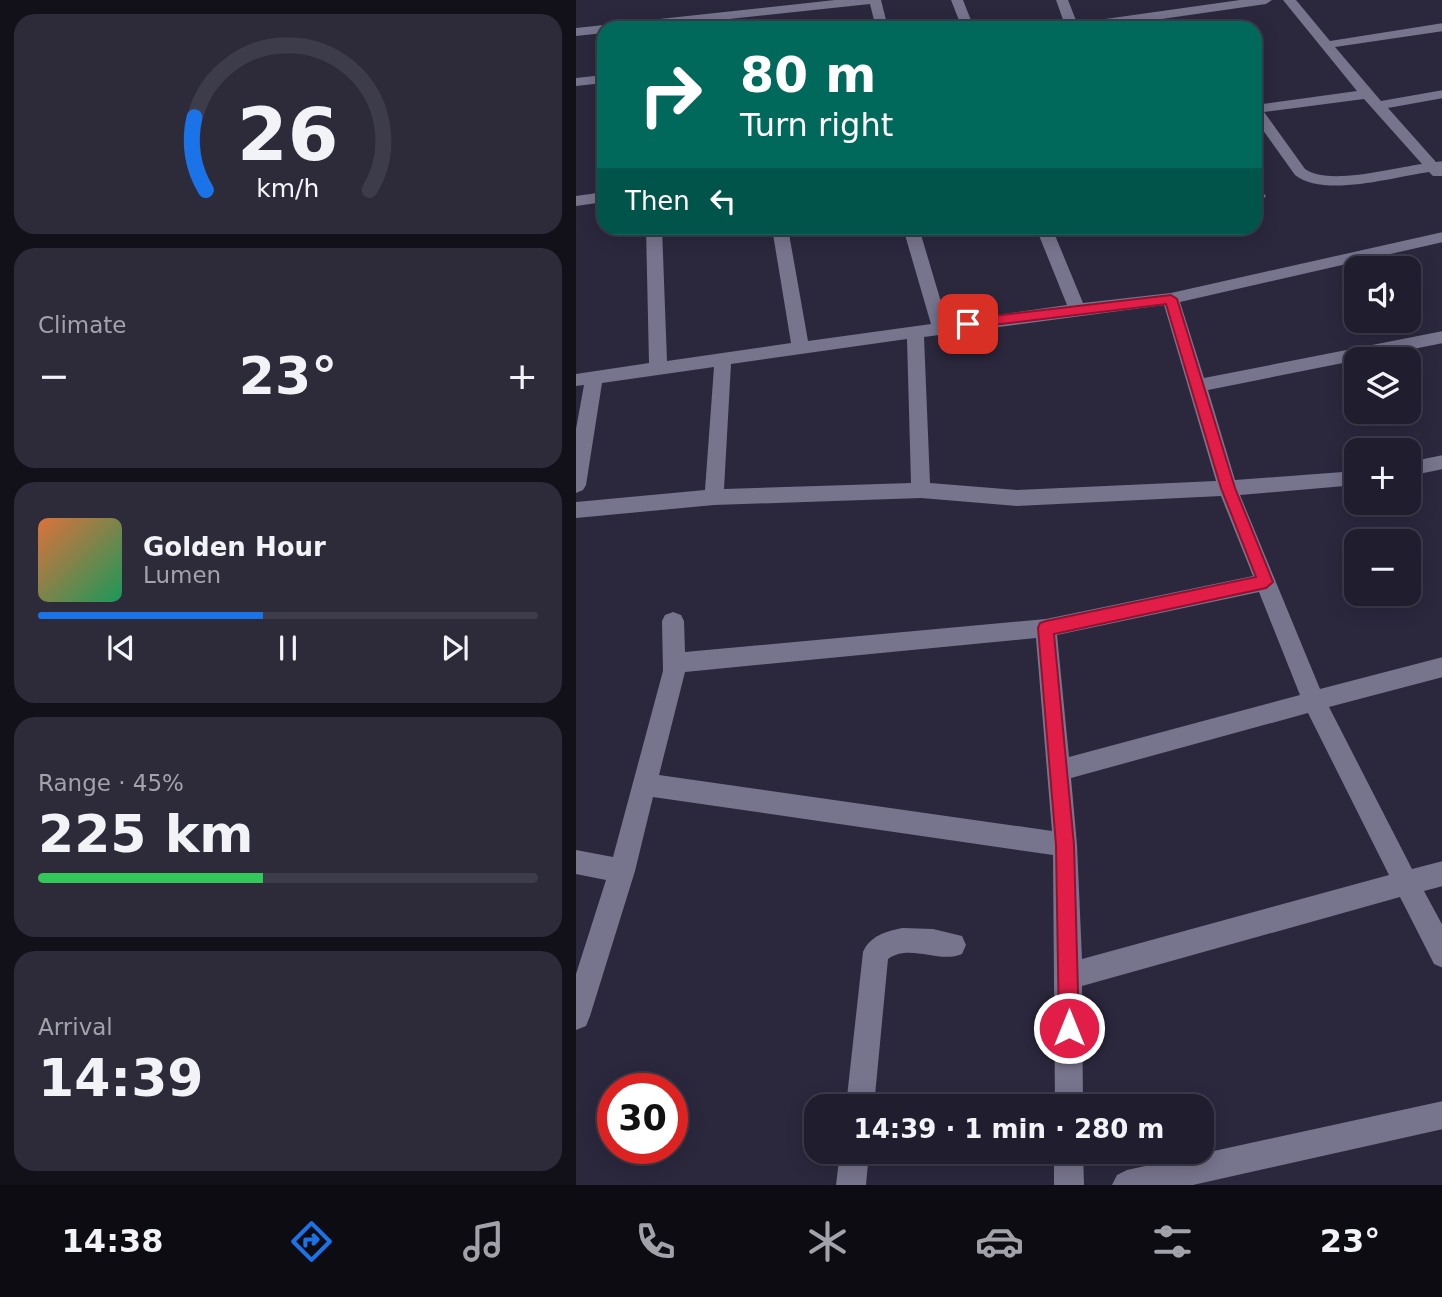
<!DOCTYPE html>
<html lang="en">
<head>
<meta charset="utf-8">
<style>
  :root { --surface:#201e2e; --page:#2d2b3a; --text:#f1f3f6; --muted:#a2a2aa; --line:#3d3c4a; --accent:#1a73e8 }
  body { margin:0; font-family:"DejaVu Sans",sans-serif; background:var(--page); color:var(--text); height:100vh; display:flex; flex-direction:column; font-size:26px; white-space:nowrap }
  * { box-sizing:border-box; margin:0 }
  p { font-size:23px; color:var(--muted) }
  .icon { flex:none; width:38px; height:38px; fill:none; stroke:currentColor; stroke-width:2; stroke-linecap:round; stroke-linejoin:round }
  .map { position:relative; flex:1; overflow:hidden }
  .side { display:flex; flex-direction:column; gap:14px; padding:14px; background:#121019; width:576px }
  .side>* { flex:none }
  .guide { position:absolute; left:21px; top:21px; width:665px; height:214px; border-radius:21px; box-shadow:0 4px 18px #0003,0 0 0 2px var(--line); background:#00695c; color:#fff; overflow:hidden }
  .buttons { position:absolute; left:768px; top:256px; display:grid; gap:14px }
  .buttons a { display:grid; place-items:center; width:77px; height:77px; border-radius:14px; background:var(--surface); box-shadow:0 4px 18px #0003,0 0 0 2px var(--line); font-size:35px }
  .speed { position:absolute; left:21px; top:1073px; display:flex; gap:14px; font-size:35px; font-weight:700; text-align:center }
  .speed>* { display:grid; place-content:center; width:91px; height:91px; border-radius:50%; background:var(--surface); box-shadow:0 4px 18px #0003,0 0 0 2px var(--line); line-height:1 }
  .speed .limit { border:10px solid #d22; background:#fff; color:#111 }
  .pin { position:absolute; display:grid; place-items:center; width:60px; height:60px; color:#fff; margin:-30px; border-radius:14px; box-shadow:0 4px 10px #0006 }
  .me { position:absolute; width:77px; margin:-38px; rotate:0deg; stroke-linejoin:round; filter:drop-shadow(0 0 5px #0008) }
  .turn { display:flex; align-items:center; gap:24px; height:147px; padding:0 28px; font-size:32px }
  .turn .icon { width:91px; height:91px; stroke-width:2.5 }
  .turn b { display:block; font-size:49px; line-height:60px }
  .then { display:flex; align-items:center; height:66px; padding:0 28px; background:#0003; gap:14px; font-size:26px }
  .big { font-size:52px; font-weight:700; line-height:1.1 }
  .side .tile { flex:1; display:flex; flex-direction:column; justify-content:center; gap:10px; min-width:0; padding:0 24px; border-radius:21px; background:var(--page) }
  .side .dial { align-items:center; gap:0 }
  .dial svg { height:182px; overflow:visible; fill:none; stroke:var(--line); stroke-width:7; stroke-linecap:round; text-anchor:middle }
  .dial text { fill:var(--text); stroke:none }
  .song { display:flex; align-items:center; gap:21px }
  .cover { width:84px; height:84px; border-radius:10px; background:linear-gradient(135deg,hsl(20 70% 55%),hsl(150 70% 35%)) }
  .played { height:7px; border-radius:4px; background:linear-gradient(90deg,var(--accent) 45%,var(--line) 45%) }
  .keys { display:flex; justify-content:space-around; direction:ltr }
  .heat { display:flex; justify-content:space-between; align-items:center; font-size:38px; direction:ltr }
  .charge { height:10px; border-radius:5px; background:linear-gradient(90deg,#34c759 45%,var(--line) 0) }
  .trip { position:absolute; left:228px; top:1094px; width:410px; height:70px; border-radius:21px; background:var(--surface); box-shadow:0 4px 18px #0003,0 0 0 2px var(--line); font-weight:700; line-height:70px; text-align:center }
  .dock { display:flex; height:112px; justify-content:space-around; align-items:center; background:#0d0c12; color:var(--muted) }
  .dock .icon { width:49px; height:49px }
  .dock .active { color:var(--accent) }
  .dock b { font-size:32px; color:var(--text) }
  main { display:flex; flex:1; min-height:0 }
  .map>svg:first-child { display:block }
  .lines { fill:none; stroke-linecap:round; stroke-linejoin:round }
  .minor { fill:#77748e; fill-rule:evenodd }
  .route { fill:#e11d48; stroke:#92132f; stroke-width:2 }
</style>
</head>
<body>
<main>
<section class="side">
<div class="tile dial"><svg viewBox="0 0 100 80">
<path d="M14 69A42 42 0 1 1 86 69"/>
<path d="M14 69A42 42 0 0 1 9 37" stroke="#1a73e8"/>
<text x="50" y="56" font-size="32" font-weight="700">26</text>
<text x="50" y="72" font-size="11">km/h</text>
</svg></div>
<div class="tile"><p>Climate</p>
<div class="heat"><a>−</a><b class="big">23°</b><a>+</a></div>
</div>
<div class="tile">
<div class="song"><i class="cover"></i><div><b>Golden Hour</b><p>Lumen</p></div></div>
<div class="played"></div>
<div class="keys"><svg class="icon" aria-label="previous" viewBox="0 0 24 24"><path d="M18 5L8 12l10 7zM5 5v14"/></svg><svg class="icon" aria-label="pause" viewBox="0 0 24 24"><path d="M8 5v14M16 5v14"/></svg><svg class="icon" aria-label="next" viewBox="0 0 24 24"><path d="M6 5l10 7-10 7zM19 5v14"/></svg></div>
</div>
<div class="tile"><p>Range · 45%</p><b class="big">225 km</b><div class="charge"></div></div>
<div class="tile"><p>Arrival</p><b class="big">14:39</b></div>
</section>
<div class="map">
<svg width="867" height="1185" viewBox="0 0 867 1185">
  <rect width="100%" height="100%" fill="#2b283e"/>
  <g class="lines">
    <g class="minor">
      <path d="M259,0H305L312,28H300L294,4L70,28H28V33L0,36V28Z"/>
      <path d="M375,0H387L398,28H386Z"/>
      <path d="M480,0H492L501,23L664,0H696L690,4L523,28H490Z"/>
      <path d="M707,0H720L754,41L867,23V31L759,47L805,101L867,90V98L812,108L860,162L867,161V176H857L853,172C817,177 748,198 719,175L679,119V105L781,91ZM788,99L846,164C817,168 752,186 729,169L688,112Z"/>
      <path d="M28,75V83L0,86V78Z"/>
      <path d="M679,190L687,193L690,196L687,199L679,200Z"/>
      <path d="M28,192V202L0,206V196Z"/>
      <path d="M70,228H86L91,361L215,343L196,228H212L232,341L355,324L327,228H343L371,322L491,305L460,228H476L507,303L595,293L867,232V242L604,302L628,378L867,331V343L632,390L659,480L780,471V485L664,495L744,689L867,657V677L753,707L836,869L867,861V886L848,891L867,926V968L858,964L824,897L506,986L507,1106H479L477,855L77,797L59,871L14,1016L10,1026L0,1030V974L30,880L0,874V850L37,857L87,671L86,621L89,615L97,612L105,615L108,621L109,652L470,619L677,576L645,496L441,506L345,498L138,505L0,518V502L129,490L138,367L26,383L10,485L7,490L0,493V429L8,385L0,386V374L73,363ZM588,305L640,481L441,490L354,483L348,337ZM331,339L335,483L148,489L155,364ZM683,592L724,695L493,757L481,635ZM460,638L476,831L83,775L109,672ZM732,713L813,875L506,959L501,845L495,778Z"/>
      <path d="M867,455V469L833,476V462Z"/>
      <path d="M327,928L357,929L386,936L390,945L386,954C363,964 334,943 312,959L298,1106H270L287,952C294,936 310,931 327,928Z"/>
      <path d="M867,1101V1129L617,1185H536L541,1175L551,1170Z"/>
      <path d="M264,1152H293L290,1185H260Z"/>
      <path d="M478,1152H507L508,1185H478Z"/>
    </g>
  </g>
  <path class="route" d="M595,295L601,299L659,488L697,582L690,588L478,634L498,845L503,1028L500,1035L493,1038L486,1035L483,1028L480,845L462,628L464,623L470,621L680,577L645,488L590,304L392,328L385,324L392,319Z"/>
</svg>
<div class="buttons">
<a><svg class="icon" aria-label="sound" viewBox="0 0 24 24"><path d="M4 9h4l5-4v14l-5-4H4zM17 9q2 3 0 6"/></svg></a>
<a><svg class="icon" aria-label="layers" viewBox="0 0 24 24"><path d="M12 4l9 5-9 5-9-5zM3 14l9 5 9-5"/></svg></a>
<a>+</a>
<a>−</a>
</div>
<div class="speed"><div class="limit">30</div></div>
<div class="pin" style="left:392px;top:324px;background:#d93025"><svg class="icon" aria-label="arrive" viewBox="0 0 24 24"><path d="M6 21V4h12l-3 4 3 4H6"/></svg></div>
<svg class="me" style="left:493px;top:1028px" viewBox="-20 -20 40 40"><circle r="17" fill="#e11d48" stroke="#fff" stroke-width="3"/><path d="M0-11L8 9 0 5-8 9z" fill="#fff"/></svg>
<div class="trip">14:39 · 1 min · 280 m</div>
<div class="guide">
<div class="turn"><svg class="icon" aria-label="right" viewBox="0 0 24 24"><path d="M7 20v-9h11M14 6l5 5-5 5"/></svg><div><b>80 m</b>Turn right</div></div>
<div class="then">Then<svg class="icon" aria-label="left" viewBox="0 0 24 24"><path d="M17 20v-9H6M10 6l-5 5 5 5"/></svg></div>
</div>
</div>
</main>
<nav class="dock">
<b>14:38</b>
<svg class="icon active" aria-label="directions" viewBox="0 0 24 24"><path d="M12 3l9 9-9 9-9-9zM9 14v-3h6M13 9l2 2-2 2"/></svg>
<svg class="icon" aria-label="music" viewBox="0 0 24 24"><path d="M9 18V5l10-2v13"/><circle cx="6" cy="18" r="3"/><circle cx="16" cy="16" r="3"/></svg>
<svg class="icon" aria-label="phone" viewBox="0 0 24 24"><path d="M5 4h4l2 5-3 2q2 4 5 5l2-3 5 2v4C11 20 4 13 5 4z"/></svg>
<svg class="icon" aria-label="climate" viewBox="0 0 24 24"><path d="M12 3v18M4 7l16 10M4 17L20 7"/></svg>
<svg class="icon" aria-label="car" viewBox="0 0 24 24"><path d="M5 17H2v-5l4-1 3-4h7l3 4 3 1v5h-3M9 17h6M6 11h13"/><circle cx="7" cy="17" r="2"/><circle cx="17" cy="17" r="2"/></svg>
<svg class="icon" aria-label="filters" viewBox="0 0 24 24"><path d="M4 7h16M4 17h16"/><circle cx="9" cy="7" r="2"/><circle cx="15" cy="17" r="2"/></svg>
<b>23°</b>
</nav>
</body>
</html>
